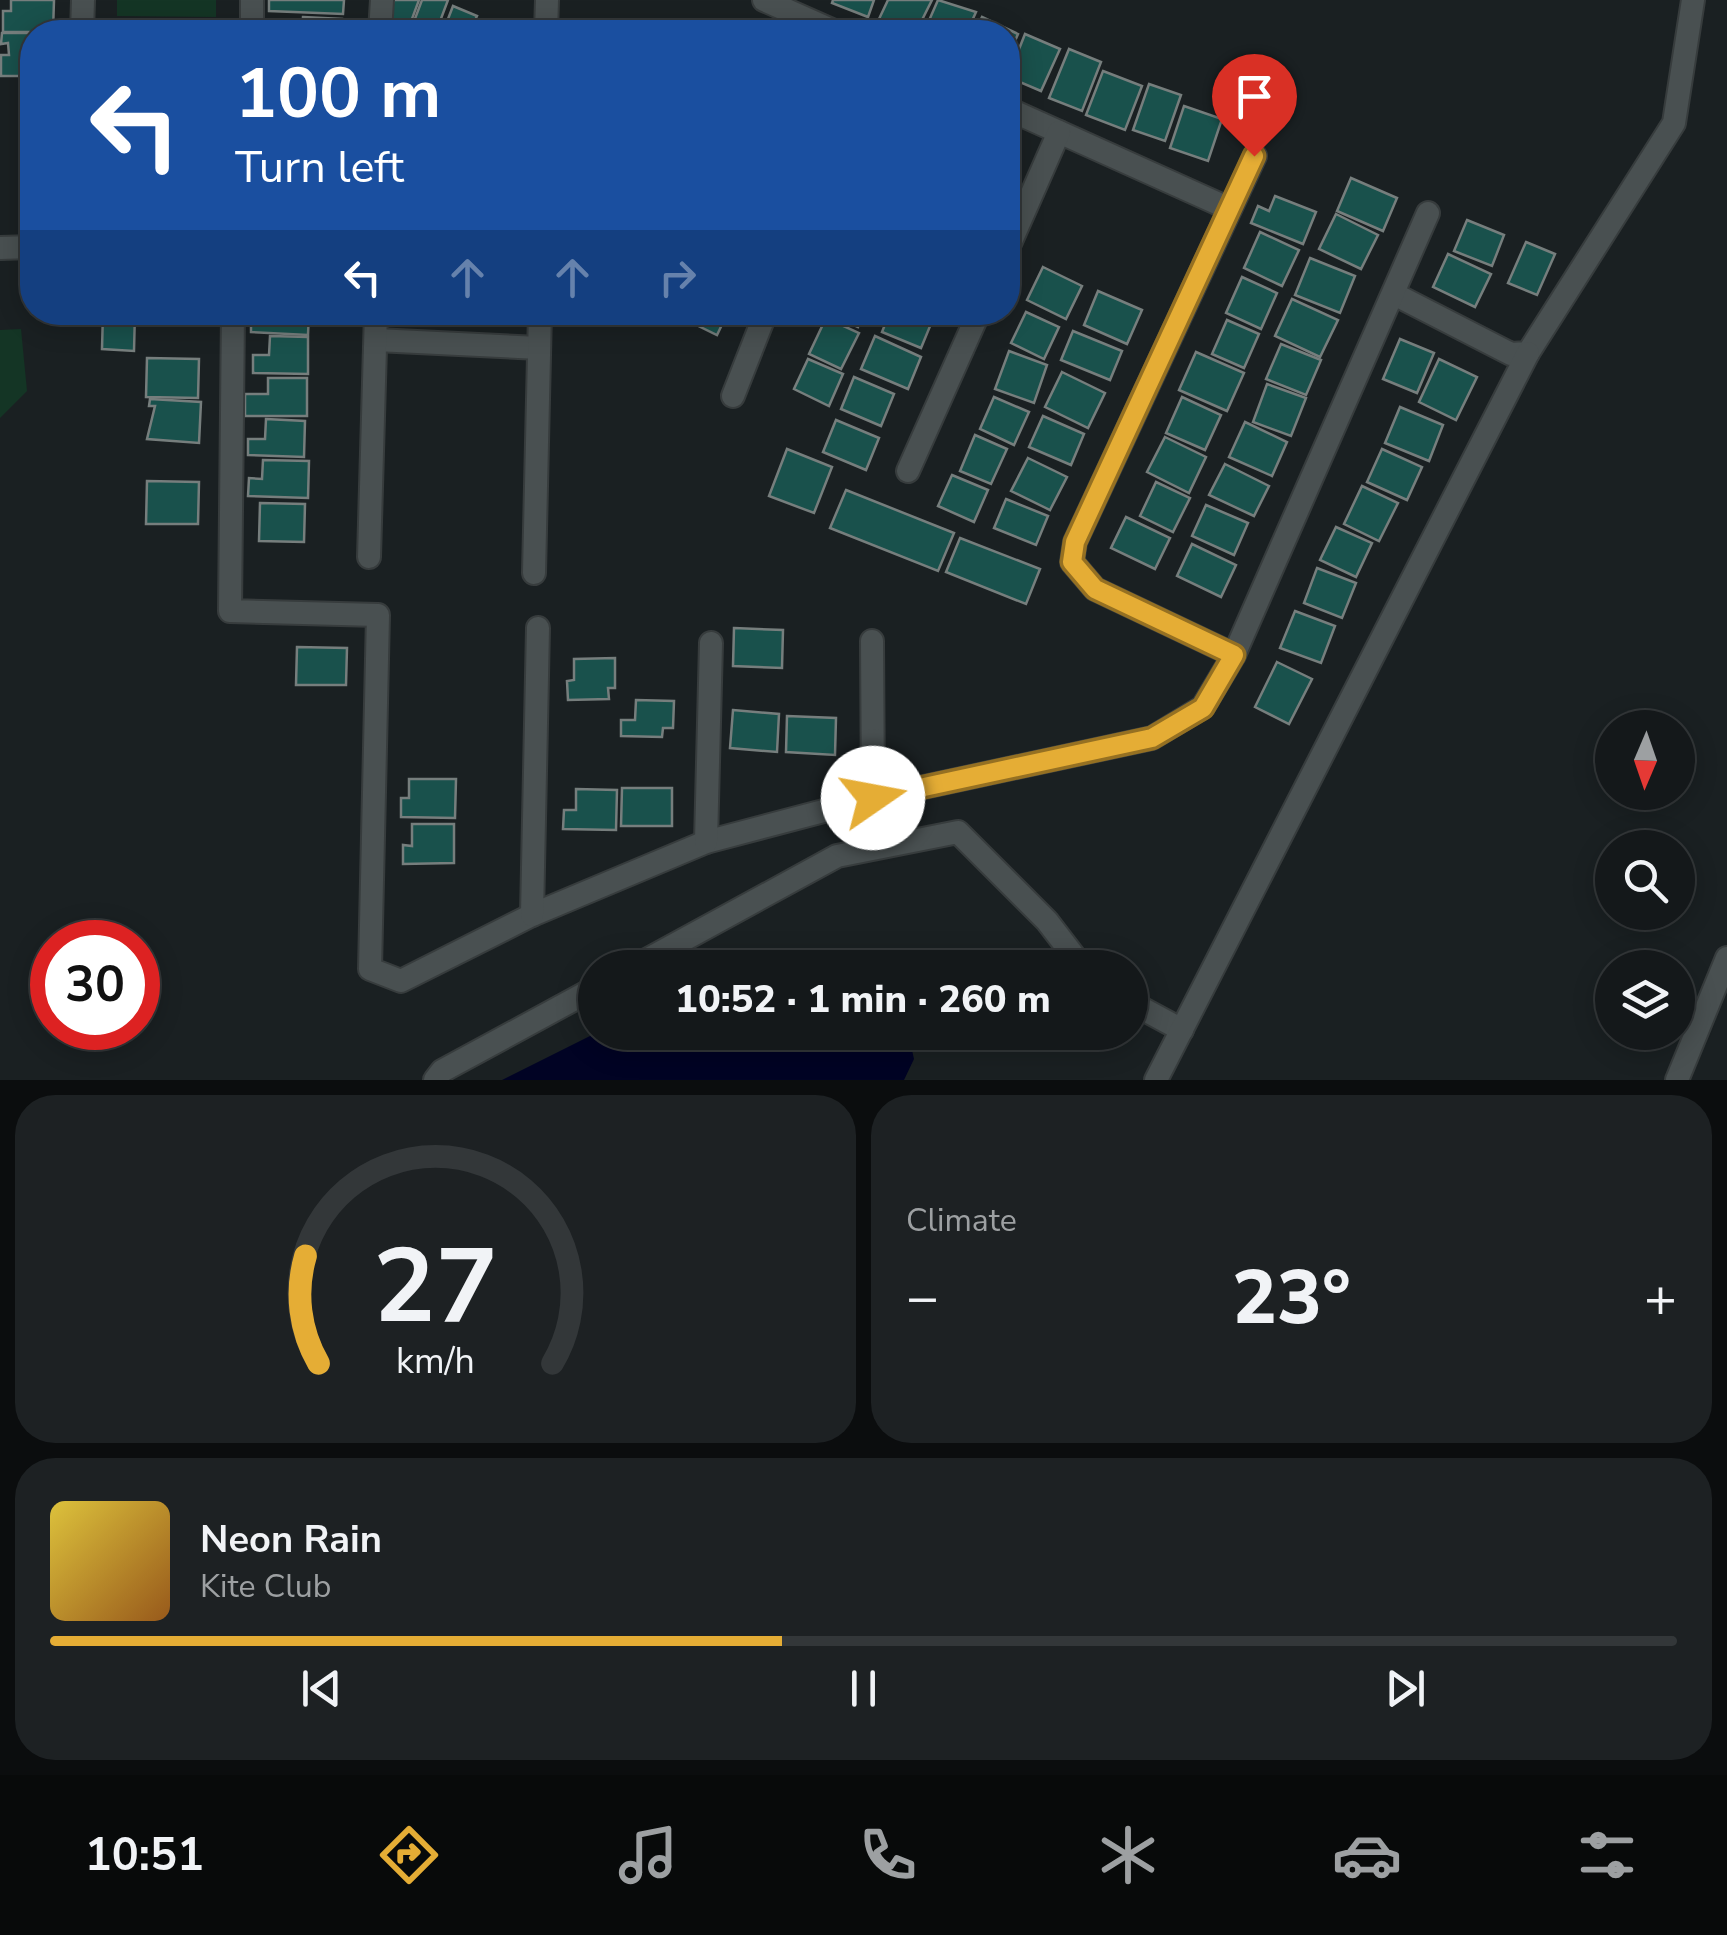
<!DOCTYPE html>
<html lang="en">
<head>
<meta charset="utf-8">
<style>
  :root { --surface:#14181a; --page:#1d2123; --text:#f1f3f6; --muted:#9da0a2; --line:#333739; --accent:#e5ad35 }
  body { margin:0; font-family:"Nunito Sans",sans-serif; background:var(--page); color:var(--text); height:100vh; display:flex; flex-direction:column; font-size:38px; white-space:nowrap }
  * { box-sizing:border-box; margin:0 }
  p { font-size:32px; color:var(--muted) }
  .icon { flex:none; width:55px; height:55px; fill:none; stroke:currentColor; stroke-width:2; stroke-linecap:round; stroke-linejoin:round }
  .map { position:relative; height:1080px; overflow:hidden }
  .drawer { display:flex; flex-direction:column; gap:15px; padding:15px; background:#0b0d0e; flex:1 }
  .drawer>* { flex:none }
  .guide { position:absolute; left:20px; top:20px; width:1000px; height:305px; border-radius:40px; box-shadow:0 5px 25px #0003,0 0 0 2px var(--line); background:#1a4fa0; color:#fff; overflow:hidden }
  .needle { width:65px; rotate:182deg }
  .tools { position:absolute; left:1595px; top:710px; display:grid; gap:20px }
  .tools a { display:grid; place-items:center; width:100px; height:100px; border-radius:50%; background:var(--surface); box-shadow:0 5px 25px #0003,0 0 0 2px var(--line); font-size:50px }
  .speed { position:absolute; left:30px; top:920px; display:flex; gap:20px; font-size:50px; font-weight:700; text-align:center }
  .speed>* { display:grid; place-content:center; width:130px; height:130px; border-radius:50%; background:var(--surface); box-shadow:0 5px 25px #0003,0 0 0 2px var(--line); line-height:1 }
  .speed .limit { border:15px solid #d22; background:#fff; color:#111 }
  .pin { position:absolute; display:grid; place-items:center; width:85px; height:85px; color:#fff; margin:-102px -42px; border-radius:50% 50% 50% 0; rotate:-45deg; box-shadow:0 0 10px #0007 }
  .pin .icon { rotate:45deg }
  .me { position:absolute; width:110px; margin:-55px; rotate:78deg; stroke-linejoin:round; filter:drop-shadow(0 0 8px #0008) }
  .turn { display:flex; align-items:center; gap:35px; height:210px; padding:0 50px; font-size:45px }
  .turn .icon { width:130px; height:130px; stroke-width:2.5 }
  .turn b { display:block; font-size:70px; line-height:85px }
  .lanes { display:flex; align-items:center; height:95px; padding:0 50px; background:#0003; justify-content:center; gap:50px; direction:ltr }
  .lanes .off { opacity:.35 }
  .big { font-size:75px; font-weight:800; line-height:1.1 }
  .drawer .tile { flex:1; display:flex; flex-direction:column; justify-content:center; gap:15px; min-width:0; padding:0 35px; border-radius:40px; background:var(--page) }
  .drawer .dial { align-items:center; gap:0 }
  .dial svg { height:260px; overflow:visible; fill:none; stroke:var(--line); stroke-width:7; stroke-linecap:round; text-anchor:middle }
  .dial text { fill:var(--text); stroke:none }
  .song { display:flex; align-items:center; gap:30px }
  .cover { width:120px; height:120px; border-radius:15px; background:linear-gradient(135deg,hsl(50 70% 55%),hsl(30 70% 35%)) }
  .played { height:10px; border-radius:5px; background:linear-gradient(90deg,var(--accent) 45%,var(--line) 45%) }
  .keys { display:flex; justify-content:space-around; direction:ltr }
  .heat { display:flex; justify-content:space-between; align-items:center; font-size:55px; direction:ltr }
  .drawer .tiles { flex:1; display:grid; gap:15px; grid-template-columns:1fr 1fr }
  .tile:last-child { grid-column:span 2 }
  .trip { position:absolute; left:578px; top:950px; width:570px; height:100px; border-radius:50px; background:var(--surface); box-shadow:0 5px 25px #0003,0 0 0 2px var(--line); font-weight:800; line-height:100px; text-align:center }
  .tab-bar { display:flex; height:160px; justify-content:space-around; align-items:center; background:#080a0a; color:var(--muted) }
  .tab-bar .icon { width:70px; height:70px }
  .tab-bar .current { color:var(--accent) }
  .tab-bar b { font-size:45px; color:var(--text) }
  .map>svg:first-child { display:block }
  .green { fill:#143525 }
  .water { fill:#010324 }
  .building { fill:#19514c; stroke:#767e7d; stroke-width:2.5 }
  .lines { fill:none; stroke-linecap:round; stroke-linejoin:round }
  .street-casing { stroke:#373c3d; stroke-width:26 }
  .street { stroke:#495051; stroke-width:22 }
  .route-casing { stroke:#957022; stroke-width:25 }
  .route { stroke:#e5ad35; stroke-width:18 }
</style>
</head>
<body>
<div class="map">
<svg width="1727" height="1080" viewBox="0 0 1727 1080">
  <rect width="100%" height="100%" fill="#1a2022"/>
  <g class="green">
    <path d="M117,0H216V17L117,16Z"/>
    <path d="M21,329L27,391L0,418V330Z"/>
  </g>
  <path class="water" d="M908,1032L914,1059L904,1080H502L596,1033Z"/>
  <g class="building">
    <path d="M11,0H54L53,32H3V11H11Z"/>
    <path d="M269,0H344L343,14L269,11Z"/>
    <path d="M394,0H419L409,27L387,19Z"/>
    <path d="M422,0H448L436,32H410Z"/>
    <path d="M833,0H874L868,17L832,3Z"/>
    <path d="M888,0H932L916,32L879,19Z"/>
    <path d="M938,0L976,12L967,32H924Z"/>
    <path d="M453,6L477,16L470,32H443Z"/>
    <path d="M303,17L342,19L341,32H302Z"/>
    <path d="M982,17L1018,34L1008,57V32H975Z"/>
    <path d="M2,33H32V76H1V55H9L8,43L1,44Z"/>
    <path d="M1025,34L1060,49L1041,91L1008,77Z"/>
    <path d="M1069,49L1101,62L1082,111L1049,98Z"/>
    <path d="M1103,71L1142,86L1125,130L1086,115Z"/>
    <path d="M1149,84L1181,95L1165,141L1133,130Z"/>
    <path d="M1184,106L1222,119L1208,161L1170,148Z"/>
    <path d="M1351,178L1397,198L1383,231L1337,211Z"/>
    <path d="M1275,196L1316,212L1303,244L1251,223L1258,206L1269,211Z"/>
    <path d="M1336,214L1378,235L1361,269L1319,249Z"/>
    <path d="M1467,220L1504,235L1492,266L1454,251Z"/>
    <path d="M1260,232L1299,250L1282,286L1244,268Z"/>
    <path d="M1526,242L1555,254L1537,295L1508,283Z"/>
    <path d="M1448,254L1491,274L1475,307L1433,287Z"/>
    <path d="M1310,258L1355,276L1340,313L1295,295Z"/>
    <path d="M1043,267L1082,286L1066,319L1027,300Z"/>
    <path d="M1242,277L1277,293L1261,329L1226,313Z"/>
    <path d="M1098,291L1142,310L1127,344L1084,325Z"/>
    <path d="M1292,299L1338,320L1320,357L1275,336Z"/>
    <path d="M103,312H135L134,351L102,349Z"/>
    <path d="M251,312H309L308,335L251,332Z"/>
    <path d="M682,312H728L717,335L680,317Z"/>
    <path d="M826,312H864L858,327Z"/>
    <path d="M890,312H916L933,319L921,348L882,332Z"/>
    <path d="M1026,312L1059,327L1044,359L1011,343Z"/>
    <path d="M826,318L859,333L841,369L809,354Z"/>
    <path d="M1227,320L1259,334L1244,368L1212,354Z"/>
    <path d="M1073,331L1122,351L1110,380L1061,360Z"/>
    <path d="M270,336L308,337V374L253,373V355H269Z"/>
    <path d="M875,336L921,357L908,389L861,369Z"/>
    <path d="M1400,339L1434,353L1417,393L1383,379Z"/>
    <path d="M1281,344L1321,360L1306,395L1266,379Z"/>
    <path d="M1009,351L1047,365L1034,403L995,389Z"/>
    <path d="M1196,352L1244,373L1227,411L1179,390Z"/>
    <path d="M147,358L199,359L198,398L146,397Z"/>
    <path d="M808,359L843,374L829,406L794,389Z"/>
    <path d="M1439,359L1477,377L1456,420L1419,402Z"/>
    <path d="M1062,372L1105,393L1088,428L1045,407Z"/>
    <path d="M854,377L894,394L881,426L841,409Z"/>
    <path d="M268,378H307V416H245V394H268Z"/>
    <path d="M1267,384L1306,398L1291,436L1253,422Z"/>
    <path d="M994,397L1029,412L1014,445L980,429Z"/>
    <path d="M1182,397L1221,415L1205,450L1166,433Z"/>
    <path d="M150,399L201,402L199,443L147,439L155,406H149Z"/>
    <path d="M1400,407L1443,425L1429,461L1385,443Z"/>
    <path d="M1043,416L1084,434L1071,465L1029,447Z"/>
    <path d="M266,419L305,421L304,457L248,455V439H265Z"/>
    <path d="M836,420L879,438L866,470L823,452Z"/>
    <path d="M1245,422L1287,442L1272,476L1229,457Z"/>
    <path d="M975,435L1007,449L991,484L960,471Z"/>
    <path d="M1165,437L1206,457L1189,493L1147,472Z"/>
    <path d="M787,449L832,467L814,513L769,496Z"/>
    <path d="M1382,449L1422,467L1407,500L1367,482Z"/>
    <path d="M1028,458L1067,477L1050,510L1011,491Z"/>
    <path d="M263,460L309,461L308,498L248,496L249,478L262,479Z"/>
    <path d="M1225,464L1269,486L1254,516L1209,495Z"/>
    <path d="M952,475L988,490L974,522L938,506Z"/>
    <path d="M147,481L199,482L198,524H146Z"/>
    <path d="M1156,482L1190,498L1173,532L1140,516Z"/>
    <path d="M1362,486L1398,503L1379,541L1344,524Z"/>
    <path d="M846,490L954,533L938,571L830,528Z"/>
    <path d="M1006,499L1048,516L1036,545L994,528Z"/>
    <path d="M260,503L305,504L304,542L259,541Z"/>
    <path d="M1206,505L1248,523L1234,555L1192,536Z"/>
    <path d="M1126,517L1170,538L1155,569L1111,548Z"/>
    <path d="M1336,527L1372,543L1356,577L1320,560Z"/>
    <path d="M960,538L1040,569L1026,604L946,572Z"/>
    <path d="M1192,544L1236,565L1221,597L1177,576Z"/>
    <path d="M1317,568L1356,583L1342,618L1304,603Z"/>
    <path d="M1295,611L1335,626L1321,663L1280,648Z"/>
    <path d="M734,628L783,630L782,668L733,666Z"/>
    <path d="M297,647L347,648L346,685H296Z"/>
    <path d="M615,658V688H608L609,699L568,700L567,681L574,680V659Z"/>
    <path d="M1277,662L1312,679L1289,724L1255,707Z"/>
    <path d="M636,700L674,701L673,728H663L662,737L621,736V720H635Z"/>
    <path d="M733,710L779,714L777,752L730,748Z"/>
    <path d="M787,716L836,718L835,755L786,752Z"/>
    <path d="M409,779H456L455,818L401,817V798H409Z"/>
    <path d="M622,788H672V826H621Z"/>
    <path d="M576,789L617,790L616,830L563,829L564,810H576Z"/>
    <path d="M412,824H454V863L403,864V845L412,846Z"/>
  </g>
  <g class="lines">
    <defs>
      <g id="street">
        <path d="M764,0L836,32"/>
        <path d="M82,32L83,0"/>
        <path d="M252,32V0"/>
        <path d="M380,32L382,0"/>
        <path d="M546,32L547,0"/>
        <path d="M1008,109L1230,209"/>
        <path d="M0,248L32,247"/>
        <path d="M1008,248L1059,132"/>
        <path d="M1396,295L1511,354L1528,353L1674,123L1693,0"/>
        <path d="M233,312L230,611L378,615L370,969L401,981L532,915L706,842L873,798L1152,738L1203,707L1234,655L1428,213"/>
        <path d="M376,340L539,348"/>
        <path d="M733,396L766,312"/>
        <path d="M908,471L979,312"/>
        <path d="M369,557L376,312"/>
        <path d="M534,573L540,312"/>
        <path d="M872,641L873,798"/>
        <path d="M1234,655L1095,589L1072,562L1075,542L1255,156"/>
        <path d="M706,842L711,643"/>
        <path d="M532,915L538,628"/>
        <path d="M632,968L837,856L958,832L1047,921L1083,968"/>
        <path d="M1130,1002L1182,1030"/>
        <path d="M435,1080L442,1071L595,988"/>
        <path d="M1156,1080L1528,353"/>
        <path d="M1677,1080L1727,958"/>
      </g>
    </defs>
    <use href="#street" class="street-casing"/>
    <use href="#street" class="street"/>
  </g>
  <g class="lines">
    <defs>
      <path id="route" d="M873,798L1152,738L1203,708L1234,655L1095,589L1072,562L1075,542L1254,156"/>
    </defs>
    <use href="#route" class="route-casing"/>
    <use href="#route" class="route"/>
  </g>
</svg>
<div class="tools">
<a><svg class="needle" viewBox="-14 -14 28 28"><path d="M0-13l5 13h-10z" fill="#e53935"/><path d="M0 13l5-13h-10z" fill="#9da0a2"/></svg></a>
<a><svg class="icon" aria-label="search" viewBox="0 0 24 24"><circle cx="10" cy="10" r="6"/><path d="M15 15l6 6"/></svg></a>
<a><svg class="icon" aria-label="layers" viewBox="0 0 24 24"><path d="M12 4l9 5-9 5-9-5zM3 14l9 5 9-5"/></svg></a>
</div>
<div class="speed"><div class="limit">30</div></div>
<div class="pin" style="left:1254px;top:156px;background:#d93025"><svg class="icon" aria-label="arrive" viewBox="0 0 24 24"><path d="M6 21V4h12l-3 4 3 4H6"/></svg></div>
<svg class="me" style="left:873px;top:798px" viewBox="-20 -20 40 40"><circle r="19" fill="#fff"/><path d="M0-13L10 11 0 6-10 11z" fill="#e5ad35"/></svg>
<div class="trip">10:52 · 1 min · 260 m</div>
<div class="guide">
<div class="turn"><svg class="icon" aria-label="left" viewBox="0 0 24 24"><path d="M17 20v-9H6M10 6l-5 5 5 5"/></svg><div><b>100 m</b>Turn left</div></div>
<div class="lanes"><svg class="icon" aria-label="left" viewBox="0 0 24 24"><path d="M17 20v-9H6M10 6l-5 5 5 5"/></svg><svg class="icon off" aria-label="ahead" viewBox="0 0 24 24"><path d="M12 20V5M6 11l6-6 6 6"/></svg><svg class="icon off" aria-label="ahead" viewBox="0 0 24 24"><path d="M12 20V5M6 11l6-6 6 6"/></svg><svg class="icon off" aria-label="right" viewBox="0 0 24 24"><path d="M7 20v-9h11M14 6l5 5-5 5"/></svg></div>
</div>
</div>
<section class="drawer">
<div class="tiles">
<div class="tile dial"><svg viewBox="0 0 100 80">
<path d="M14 69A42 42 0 1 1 86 69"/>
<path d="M14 69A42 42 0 0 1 10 36" stroke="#e5ad35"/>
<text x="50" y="56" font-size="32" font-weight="700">27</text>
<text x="50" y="72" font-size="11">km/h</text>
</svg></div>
<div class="tile"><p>Climate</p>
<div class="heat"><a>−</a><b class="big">23°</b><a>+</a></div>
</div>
<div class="tile">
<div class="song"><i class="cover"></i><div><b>Neon Rain</b><p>Kite Club</p></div></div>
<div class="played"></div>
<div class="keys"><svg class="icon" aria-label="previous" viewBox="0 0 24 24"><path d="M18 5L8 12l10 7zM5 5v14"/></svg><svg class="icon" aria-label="pause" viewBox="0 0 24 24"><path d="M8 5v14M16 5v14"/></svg><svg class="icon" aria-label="next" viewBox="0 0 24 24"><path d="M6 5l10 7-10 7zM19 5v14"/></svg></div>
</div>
</div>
</section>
<nav class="tab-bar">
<b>10:51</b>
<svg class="icon current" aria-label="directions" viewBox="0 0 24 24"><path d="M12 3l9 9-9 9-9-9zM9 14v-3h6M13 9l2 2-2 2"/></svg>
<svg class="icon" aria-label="music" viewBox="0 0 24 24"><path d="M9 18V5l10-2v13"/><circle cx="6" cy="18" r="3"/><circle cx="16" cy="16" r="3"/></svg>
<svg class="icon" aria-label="phone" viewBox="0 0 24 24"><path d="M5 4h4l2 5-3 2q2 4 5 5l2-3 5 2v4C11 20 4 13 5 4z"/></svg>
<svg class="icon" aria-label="climate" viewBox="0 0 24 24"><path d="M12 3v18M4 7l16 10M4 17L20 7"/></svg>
<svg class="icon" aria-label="car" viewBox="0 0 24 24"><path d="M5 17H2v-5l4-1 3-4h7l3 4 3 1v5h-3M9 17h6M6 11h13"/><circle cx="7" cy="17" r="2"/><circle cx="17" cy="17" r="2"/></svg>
<svg class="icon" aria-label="filters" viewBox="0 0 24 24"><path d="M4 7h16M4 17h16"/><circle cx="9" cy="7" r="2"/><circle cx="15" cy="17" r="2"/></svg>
</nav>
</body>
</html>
